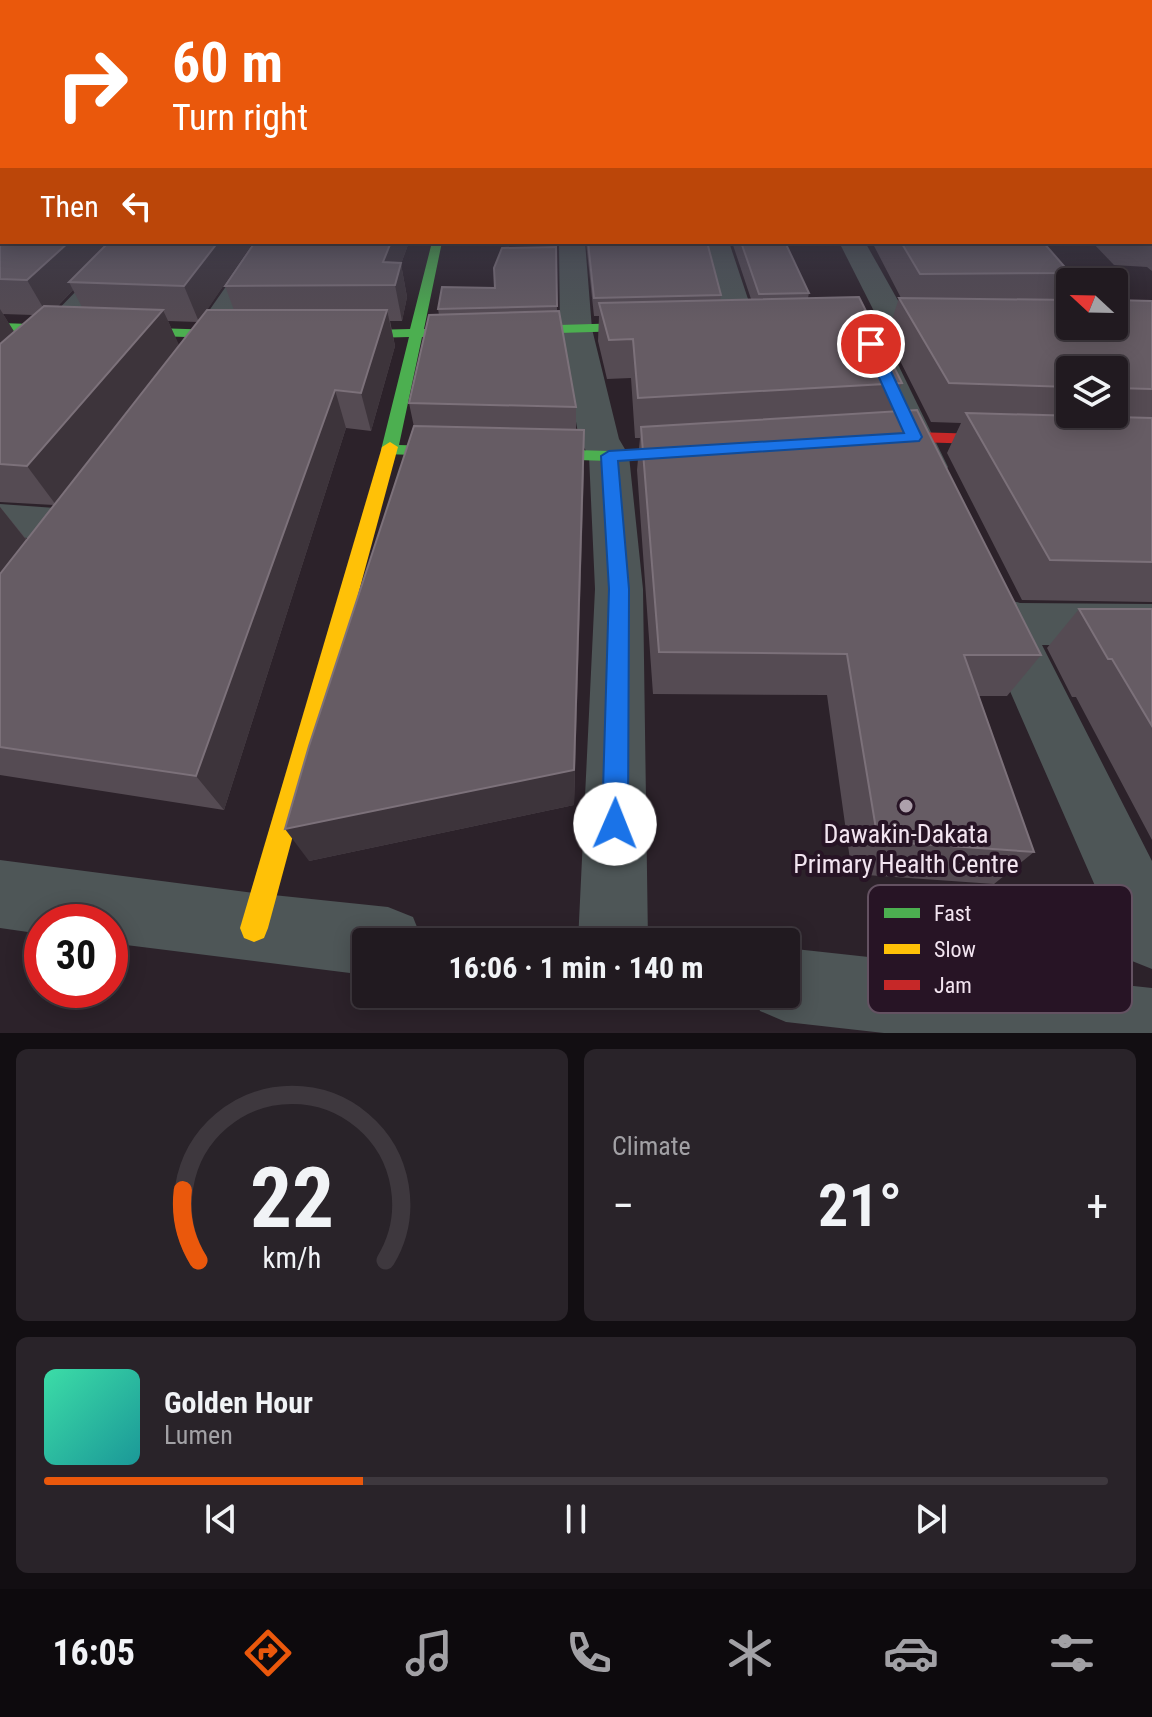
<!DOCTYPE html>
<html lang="en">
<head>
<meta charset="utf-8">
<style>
  :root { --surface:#211a20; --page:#292329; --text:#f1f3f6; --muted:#a2a1a5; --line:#3e383e; --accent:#ea580c }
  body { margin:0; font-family:"Roboto Condensed",sans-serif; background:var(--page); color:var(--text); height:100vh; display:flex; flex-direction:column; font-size:30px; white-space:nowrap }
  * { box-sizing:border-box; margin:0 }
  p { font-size:26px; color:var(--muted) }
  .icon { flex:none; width:44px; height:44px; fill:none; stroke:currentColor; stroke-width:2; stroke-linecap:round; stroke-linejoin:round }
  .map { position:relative; height:1033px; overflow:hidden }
  .side { display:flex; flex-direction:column; gap:16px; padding:16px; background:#120e12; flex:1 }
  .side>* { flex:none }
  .banner { position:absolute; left:0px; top:0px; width:1152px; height:244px; box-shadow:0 4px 20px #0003,0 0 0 2px var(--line); background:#ea580c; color:#fff; overflow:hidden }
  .needle { width:52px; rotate:292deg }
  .controls { position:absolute; left:1056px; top:268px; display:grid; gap:16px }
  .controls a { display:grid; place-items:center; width:72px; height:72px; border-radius:8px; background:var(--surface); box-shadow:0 4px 20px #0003,0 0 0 2px var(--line); font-size:40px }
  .speed { position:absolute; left:24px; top:904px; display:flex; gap:16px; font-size:40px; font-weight:700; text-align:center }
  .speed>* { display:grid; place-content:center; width:104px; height:104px; border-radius:50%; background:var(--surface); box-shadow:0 4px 20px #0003,0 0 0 2px var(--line); line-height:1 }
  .speed .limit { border:12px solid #d22; background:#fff; color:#111 }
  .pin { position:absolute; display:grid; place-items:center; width:68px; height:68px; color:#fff; margin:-34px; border:4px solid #fff; border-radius:50%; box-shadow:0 2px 8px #0007 }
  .me { position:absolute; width:88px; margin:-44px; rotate:1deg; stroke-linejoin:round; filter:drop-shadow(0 0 6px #0008) }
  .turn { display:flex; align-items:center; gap:28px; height:168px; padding:0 40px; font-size:36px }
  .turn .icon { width:104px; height:104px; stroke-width:2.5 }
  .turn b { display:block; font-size:56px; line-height:68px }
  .then { display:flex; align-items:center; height:76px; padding:0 40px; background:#0003; gap:16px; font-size:30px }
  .big { font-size:60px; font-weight:700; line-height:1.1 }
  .side .widget { flex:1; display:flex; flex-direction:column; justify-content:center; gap:12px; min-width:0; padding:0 28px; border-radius:12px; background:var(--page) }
  .side .dial { align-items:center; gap:0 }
  .dial svg { height:208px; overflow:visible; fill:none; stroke:var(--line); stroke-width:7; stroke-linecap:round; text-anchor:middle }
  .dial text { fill:var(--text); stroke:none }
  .song { display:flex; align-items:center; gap:24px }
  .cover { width:96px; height:96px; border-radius:12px; background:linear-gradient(135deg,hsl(160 70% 55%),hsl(180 70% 35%)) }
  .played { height:8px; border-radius:4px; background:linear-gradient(90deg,var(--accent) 30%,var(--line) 30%) }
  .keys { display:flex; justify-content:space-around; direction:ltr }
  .heat { display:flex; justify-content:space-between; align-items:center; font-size:44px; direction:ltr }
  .side .tiles { flex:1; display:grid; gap:16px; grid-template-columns:1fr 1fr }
  .widget:last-child { grid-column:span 2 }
  .trip { position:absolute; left:352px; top:928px; width:448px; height:80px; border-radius:8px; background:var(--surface); box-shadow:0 4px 20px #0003,0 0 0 2px var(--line); font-weight:700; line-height:80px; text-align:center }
  .menu { display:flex; height:128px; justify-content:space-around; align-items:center; background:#0d0a0d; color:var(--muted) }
  .menu .icon { width:56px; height:56px }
  .menu .on { color:var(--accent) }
  .menu b { font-size:36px; color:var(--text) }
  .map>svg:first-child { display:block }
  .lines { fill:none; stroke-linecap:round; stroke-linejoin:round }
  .street { fill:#4e5657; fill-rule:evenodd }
  .fast { fill:#4caf50; fill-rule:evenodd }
  .slow { fill:#ffc107; fill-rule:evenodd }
  .jam { fill:#c62828; fill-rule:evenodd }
  .wall { fill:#554b53; fill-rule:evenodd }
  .shaded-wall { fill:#3d343b }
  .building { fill:#665c64; stroke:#7c717a; stroke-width:2 }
  .route { fill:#1a73e8; stroke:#114b97; stroke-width:2 }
  .poi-dot { fill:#ada0ab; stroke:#271425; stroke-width:3 }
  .labels { text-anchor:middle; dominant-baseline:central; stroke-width:8; stroke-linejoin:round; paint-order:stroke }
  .near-poi-label { font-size:26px; fill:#f2e4f0; stroke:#271425 }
  .key { fill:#271425; stroke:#645262; stroke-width:2 }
  .key-label { font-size:22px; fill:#f2e4f0 }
</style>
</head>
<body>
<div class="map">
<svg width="1152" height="1033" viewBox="0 0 1152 1033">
  <rect width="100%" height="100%" fill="#2c222a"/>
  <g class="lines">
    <g class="street">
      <path d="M124,242H152L66,338L13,388L0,391V362L44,324Z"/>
      <path d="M257,242H283L205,365L193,368L181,365L176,358Z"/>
      <path d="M559,242H585L592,329L619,439L629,456L643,589L648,942H578L595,589L589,456L579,439L560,329Z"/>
      <path d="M703,242H729L756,323L751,330L740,333L729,330L724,323Z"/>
      <path d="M839,242H865L909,320L904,327L893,330L882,327Z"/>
      <path d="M1010,242H1038L1074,282H1070V305L1059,302Z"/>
      <path d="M871,334L883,337L888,344L948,467L942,477L928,480L914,477L908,467L854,344L859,337Z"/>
      <path d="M0,504L69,509L85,514L91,525L85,536L69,541L0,536Z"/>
      <path d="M1003,598L1020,603L1152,604V646L1042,645L1152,861V969L1127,959L978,618L985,604Z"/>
      <path d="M0,860L254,893L388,907L413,917L423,942H366V975L110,943V922H42V934L0,928Z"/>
      <path d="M786,948L1152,988V1033H884L786,1022L760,1011L753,994H786Z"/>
    </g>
    <g class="fast">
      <path d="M432,242H442L424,329L660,322L667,326L660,330L422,337L399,445L609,451L699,446L705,447L707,451L705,455L609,461L383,454L381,450L409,337L333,339L326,335L333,331L410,329Z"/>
      <path d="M812,318H1070V326L807,325V319Z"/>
      <path d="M0,323L248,331L255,335L248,339L0,331Z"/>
    </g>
    <path class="slow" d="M390,442L398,447L268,928L264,938L254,942L244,938L240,928L382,447Z"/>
    <path class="jam" d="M914,432L1014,435L1022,440L1014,445L914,442L871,445L863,440L871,435Z"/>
  </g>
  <g class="wall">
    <path d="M0,179L2,242H253L204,314L234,310L225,286L255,242H409L401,264L407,297L402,321H390L395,346L371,431L346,428L224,810L0,775V507L27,540L54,505L0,502ZM73,290L82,307H57ZM3,314L33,315L14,332ZM168,321L198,322L179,346Z"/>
    <path d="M1150,179H1152V271L1147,267L1114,265L1092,242H1150Z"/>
    <path d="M586,242H707L721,295L720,300L751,299L732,242H785L809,293L808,298L902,383L891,412L1041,655L1007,696H979L1034,852L994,884L852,874L827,695L653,694L637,470L640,438H635L631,378L607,379L598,341L599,316H594Z"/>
    <path d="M872,242H1043L1070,273L1056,300L1152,301V602L1022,600L947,453L961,423L931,422L887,335L899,298H901ZM1070,370H1114V414H1070Z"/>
    <path d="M556,247L557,311L576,407V430L584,471L574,805L309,861L414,427L409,403L439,315L438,309L495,288Z"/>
    <path d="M1079,609H1152V840L1076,697H1072L1047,648Z"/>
  </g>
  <g class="shaded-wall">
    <path d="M69,242H120L69,282L73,290L48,316L27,280Z"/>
    <path d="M218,242H253L199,322L184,286Z"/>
    <path d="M391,242H409L401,264L407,297L402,321L395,285L383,262Z"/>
    <path d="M0,309L20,341L0,359Z"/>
    <path d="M163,310L180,347L56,505L27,466Z"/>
    <path d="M387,310L395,346L371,431L361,393Z"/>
    <path d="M335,390L346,428L224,810L196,776Z"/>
    <path d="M584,430L574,805L309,861L285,829Z"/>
    <path d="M0,507L27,541L0,576Z"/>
  </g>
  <g class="building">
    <path d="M0,179H2V242H69L27,280L0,279V211L1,209H0Z"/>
    <rect x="1150" y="179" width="2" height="53"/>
    <path d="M109,242H218L184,286L69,282Z"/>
    <path d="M255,242H391L383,262L401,263L395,285L225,286Z"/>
    <path d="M588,242H707L721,295L594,298Z"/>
    <path d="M741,242H785L809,293L759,294Z"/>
    <path d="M901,242H1043L1070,273L920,274Z"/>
    <path d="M556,247L557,306L438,309L442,287L495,288L494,268L502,248Z"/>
    <path d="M859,297L902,383L638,398L633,339L609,340L599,303Z"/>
    <path d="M899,298L1070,300V326H1114V300L1152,301V389L1114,388V370H1070V387L949,383Z"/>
    <path d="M44,306L163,310L27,466L0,464V344Z"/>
    <path d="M207,310H387L361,393L335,390L196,776L0,747V574Z"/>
    <path d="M559,311L576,407L409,403L429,315Z"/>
    <path d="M917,410L1041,655H964L1034,852L878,841L847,654L659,652L641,427Z"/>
    <path d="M966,413L1152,418V562L1050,560Z"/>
    <path d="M414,426L584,430L574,770L285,829L309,746Z"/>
    <path d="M1079,609H1152V726L1112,659H1108Z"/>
  </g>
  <linearGradient id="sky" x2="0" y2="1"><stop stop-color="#181317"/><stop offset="0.55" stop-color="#454455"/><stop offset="1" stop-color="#454455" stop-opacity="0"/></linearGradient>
  <rect width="1152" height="323" fill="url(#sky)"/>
  <path class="route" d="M871,340L878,344L922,437L919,441L618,461L629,589L628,824L624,834L615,837L606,834L602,824L609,589L601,456L609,451L904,433L864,344Z"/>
  <circle class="poi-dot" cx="906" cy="806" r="8"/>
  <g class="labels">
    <g class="near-poi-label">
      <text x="906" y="834">Dawakin-Dakata<tspan x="906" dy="30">Primary Health Centre</tspan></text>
    </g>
  </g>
  <rect x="868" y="885" width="264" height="128" rx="12" class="key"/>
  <rect x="884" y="908" width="36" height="10" fill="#4caf50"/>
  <rect x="884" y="944" width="36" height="10" fill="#ffc107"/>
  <rect x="884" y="980" width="36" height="10" fill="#c62828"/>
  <g class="key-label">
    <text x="934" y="921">Fast</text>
    <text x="934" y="957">Slow</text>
    <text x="934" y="993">Jam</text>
  </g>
</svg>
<div class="controls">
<a><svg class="needle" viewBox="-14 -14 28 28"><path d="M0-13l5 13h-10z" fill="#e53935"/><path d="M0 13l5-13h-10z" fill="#a2a1a5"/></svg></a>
<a><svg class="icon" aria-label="layers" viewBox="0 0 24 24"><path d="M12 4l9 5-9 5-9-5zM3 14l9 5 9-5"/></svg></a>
</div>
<div class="speed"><div class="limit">30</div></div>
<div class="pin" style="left:871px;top:344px;background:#d93025"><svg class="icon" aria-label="arrive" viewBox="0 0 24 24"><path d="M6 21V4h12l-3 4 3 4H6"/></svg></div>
<svg class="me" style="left:615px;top:824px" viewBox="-20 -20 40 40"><circle r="19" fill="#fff"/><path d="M0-13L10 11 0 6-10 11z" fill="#1a73e8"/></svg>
<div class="trip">16:06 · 1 min · 140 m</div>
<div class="banner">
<div class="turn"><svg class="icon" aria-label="right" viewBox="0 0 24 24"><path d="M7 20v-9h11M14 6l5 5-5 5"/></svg><div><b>60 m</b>Turn right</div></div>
<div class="then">Then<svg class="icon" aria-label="left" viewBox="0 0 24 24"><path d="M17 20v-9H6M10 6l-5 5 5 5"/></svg></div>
</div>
</div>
<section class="side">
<div class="tiles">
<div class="widget dial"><svg viewBox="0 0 100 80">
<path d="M14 69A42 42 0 1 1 86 69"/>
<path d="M14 69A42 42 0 0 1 8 42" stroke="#ea580c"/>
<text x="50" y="56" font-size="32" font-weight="700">22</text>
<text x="50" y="72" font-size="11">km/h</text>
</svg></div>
<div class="widget"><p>Climate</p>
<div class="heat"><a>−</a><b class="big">21°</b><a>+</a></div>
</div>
<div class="widget">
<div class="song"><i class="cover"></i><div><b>Golden Hour</b><p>Lumen</p></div></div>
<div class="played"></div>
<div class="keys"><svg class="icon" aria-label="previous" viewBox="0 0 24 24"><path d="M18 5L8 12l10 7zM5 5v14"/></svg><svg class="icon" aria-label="pause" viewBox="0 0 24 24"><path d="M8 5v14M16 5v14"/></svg><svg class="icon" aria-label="next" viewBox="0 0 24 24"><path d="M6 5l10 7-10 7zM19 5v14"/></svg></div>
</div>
</div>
</section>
<nav class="menu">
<b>16:05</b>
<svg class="icon on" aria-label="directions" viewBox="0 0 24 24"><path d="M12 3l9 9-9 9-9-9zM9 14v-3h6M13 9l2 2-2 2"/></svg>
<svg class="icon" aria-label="music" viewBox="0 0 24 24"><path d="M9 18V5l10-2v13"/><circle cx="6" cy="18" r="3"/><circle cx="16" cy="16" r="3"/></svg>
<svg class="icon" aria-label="phone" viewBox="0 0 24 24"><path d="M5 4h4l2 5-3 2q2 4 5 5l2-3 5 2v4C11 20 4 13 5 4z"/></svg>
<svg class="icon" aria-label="climate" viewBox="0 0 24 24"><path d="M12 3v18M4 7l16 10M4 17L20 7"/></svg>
<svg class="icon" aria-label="car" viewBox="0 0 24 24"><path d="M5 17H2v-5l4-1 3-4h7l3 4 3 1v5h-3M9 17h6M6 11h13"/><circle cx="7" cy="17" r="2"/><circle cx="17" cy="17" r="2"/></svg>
<svg class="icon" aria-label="filters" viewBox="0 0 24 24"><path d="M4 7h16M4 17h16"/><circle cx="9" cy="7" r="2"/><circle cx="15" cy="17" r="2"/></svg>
</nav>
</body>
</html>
